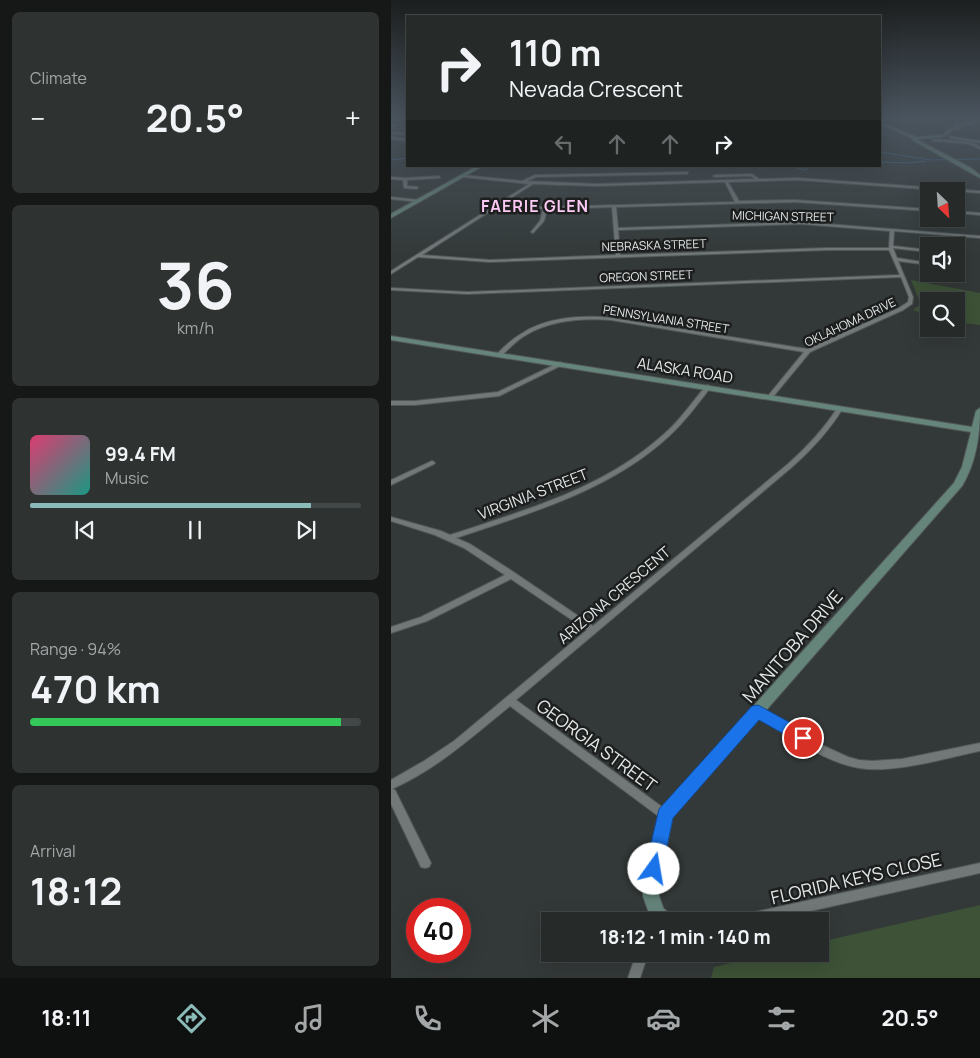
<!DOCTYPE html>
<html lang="en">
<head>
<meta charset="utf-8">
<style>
  :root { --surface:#262b2a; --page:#2e3332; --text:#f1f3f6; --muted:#a4a7a8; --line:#424747; --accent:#8bbbb9 }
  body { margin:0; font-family:Manrope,sans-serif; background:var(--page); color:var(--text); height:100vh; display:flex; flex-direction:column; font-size:19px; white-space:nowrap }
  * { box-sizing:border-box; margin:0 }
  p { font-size:16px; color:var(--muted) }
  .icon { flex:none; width:28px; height:28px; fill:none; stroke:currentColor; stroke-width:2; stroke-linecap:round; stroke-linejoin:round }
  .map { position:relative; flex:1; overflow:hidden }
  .side { display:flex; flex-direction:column; gap:12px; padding:12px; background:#151817; width:391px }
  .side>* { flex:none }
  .hud { position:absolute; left:15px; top:15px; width:475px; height:152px; border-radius:0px; box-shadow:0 5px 20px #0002,0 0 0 1px var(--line); background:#262b2a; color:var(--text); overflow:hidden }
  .needle { width:32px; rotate:155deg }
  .tools { position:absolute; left:529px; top:182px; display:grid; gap:10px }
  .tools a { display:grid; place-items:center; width:45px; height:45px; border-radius:0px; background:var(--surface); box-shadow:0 5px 20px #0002,0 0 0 1px var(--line); font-size:25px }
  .speed { position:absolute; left:15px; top:898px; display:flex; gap:10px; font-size:25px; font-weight:700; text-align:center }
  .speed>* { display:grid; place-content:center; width:65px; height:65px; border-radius:50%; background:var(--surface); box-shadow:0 5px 20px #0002,0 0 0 1px var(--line); line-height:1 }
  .speed .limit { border:8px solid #d22; background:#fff; color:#111 }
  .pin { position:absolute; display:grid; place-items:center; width:42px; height:42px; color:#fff; margin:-21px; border:2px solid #fff; border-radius:50%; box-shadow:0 1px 5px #0007 }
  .me { position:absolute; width:55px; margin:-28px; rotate:13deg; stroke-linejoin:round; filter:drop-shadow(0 0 4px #0008) }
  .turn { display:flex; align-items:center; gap:18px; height:105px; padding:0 20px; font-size:22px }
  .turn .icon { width:65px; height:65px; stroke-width:2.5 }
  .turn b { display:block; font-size:35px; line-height:42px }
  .lanes { display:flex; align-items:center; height:48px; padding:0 20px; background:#0003; justify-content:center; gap:25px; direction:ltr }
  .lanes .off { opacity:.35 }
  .big { font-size:38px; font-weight:700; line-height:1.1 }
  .side .card { flex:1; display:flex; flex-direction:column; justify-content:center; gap:8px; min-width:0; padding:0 18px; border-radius:8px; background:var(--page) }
  .side .dial { align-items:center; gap:0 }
  .dial b { font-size:65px; line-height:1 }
  .song { display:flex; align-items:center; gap:15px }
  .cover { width:60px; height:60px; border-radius:8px; background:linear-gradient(135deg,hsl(340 70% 55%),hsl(170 70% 35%)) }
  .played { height:5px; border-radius:2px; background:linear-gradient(90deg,var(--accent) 85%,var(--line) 85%) }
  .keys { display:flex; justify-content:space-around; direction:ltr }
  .heat { display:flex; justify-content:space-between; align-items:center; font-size:28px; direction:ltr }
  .charge { height:8px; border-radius:4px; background:linear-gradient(90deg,#34c759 94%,var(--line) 0) }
  .trip { position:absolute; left:150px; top:912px; width:288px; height:50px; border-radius:0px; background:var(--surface); box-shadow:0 5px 20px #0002,0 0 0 1px var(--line); font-weight:700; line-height:50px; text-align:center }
  .tabs { display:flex; height:80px; justify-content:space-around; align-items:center; background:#0f1111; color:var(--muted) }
  .tabs .icon { width:35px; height:35px }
  .tabs .selected { color:var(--accent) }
  .tabs b { font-size:22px; color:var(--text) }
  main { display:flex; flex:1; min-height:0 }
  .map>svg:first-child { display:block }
  .green { fill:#3d5237 }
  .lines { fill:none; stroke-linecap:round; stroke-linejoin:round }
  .stream { stroke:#3e658b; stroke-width:1 }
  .street-casing { stroke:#525858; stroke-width:2 }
  .secondary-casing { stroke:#525858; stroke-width:2 }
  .primary-casing { stroke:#525858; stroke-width:2 }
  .street { fill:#727878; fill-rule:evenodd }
  .secondary { fill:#65847a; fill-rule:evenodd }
  .primary { fill:#58907c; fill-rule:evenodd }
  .route { fill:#1a73e8; stroke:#114b97 }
  .labels { text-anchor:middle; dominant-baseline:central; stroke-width:5; stroke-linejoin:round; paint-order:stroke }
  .far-street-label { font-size:12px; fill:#e3e7e7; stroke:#1d1f1f }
  .street-label { font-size:15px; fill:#e3e7e7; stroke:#1d1f1f }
  .far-district-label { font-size:16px; font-weight:bold; letter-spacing:1px; fill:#fdcaf5; stroke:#1d1f1f }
  .near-street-label { font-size:18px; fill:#e3e7e7; stroke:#1d1f1f }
</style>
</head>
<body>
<main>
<section class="side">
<div class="card"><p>Climate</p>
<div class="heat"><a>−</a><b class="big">20.5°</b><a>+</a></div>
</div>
<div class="card dial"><b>36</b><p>km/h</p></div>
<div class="card">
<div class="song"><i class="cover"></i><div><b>99.4 FM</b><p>Music</p></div></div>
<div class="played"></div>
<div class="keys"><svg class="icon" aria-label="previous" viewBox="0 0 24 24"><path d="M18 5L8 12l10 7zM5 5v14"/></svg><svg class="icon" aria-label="pause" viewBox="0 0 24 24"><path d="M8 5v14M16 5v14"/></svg><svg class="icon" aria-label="next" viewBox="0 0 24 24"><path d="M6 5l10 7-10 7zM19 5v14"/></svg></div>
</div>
<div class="card"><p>Range · 94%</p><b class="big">470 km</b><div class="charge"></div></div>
<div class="card"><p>Arrival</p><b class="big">18:12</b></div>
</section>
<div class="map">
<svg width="589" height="978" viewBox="0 0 589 978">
  <rect width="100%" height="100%" fill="#333938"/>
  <g class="green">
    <path d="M520,280L589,293V325L565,322V301H538L537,315L522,310L530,304Z"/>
    <path d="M589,905V978H320L323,967L378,954H429V942Z"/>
  </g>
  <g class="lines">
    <g class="stream">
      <path d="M489,152L540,160L589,159"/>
      <path d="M0,160L16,158"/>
      <path d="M489,162L517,163L535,161"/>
      <path d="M400,166L414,170L418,166"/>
    </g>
    <defs>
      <g id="street">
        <path d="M585,118L589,119V121L580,124L566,126L570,127L568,129L561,130L554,136L552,135L559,128L565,127L563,124L580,122L587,120Z"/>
        <path d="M5,124L7,125L0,129V127Z"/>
        <path d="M0,132L16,133V135L0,134Z"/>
        <path d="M0,137L16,139V141L0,139Z"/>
        <path d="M542,139L580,142L589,147V149L579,144L541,141Z"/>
        <path d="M297,172L296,174L145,177L136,181L206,184L364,179L360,176L324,177L322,176L324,175L361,174L368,179L407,178L589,191V193L407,180L337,182L348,201L404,200L538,209V211L404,202L225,207L227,228L410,222L589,236V238L503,231L502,246L538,250V252L502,248L506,258L538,263V265L507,261L522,297L521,304L512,310L419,352L381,398L379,399L376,397L377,396L413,352L220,320C192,318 160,320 135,335C126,340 119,348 111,355H107L106,354C113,347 121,339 130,334C155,317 191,315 220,318L416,349L508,308L517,302L518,297L510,277L76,294L0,290V288L76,292L509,275L498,250H436L99,262L27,257L0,274V271L138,184L72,177L71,175L131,181L144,175ZM334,182L344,202L154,207L109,205L142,184L206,186ZM106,207L152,209L149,221L140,232L142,233L153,221L156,209L221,207L225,255L99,260L31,255ZM410,224L499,231L498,248H436L229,255L227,230Z"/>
        <path d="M48,176L49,178L16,180V186L27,187L26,189L13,188L12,180L0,179V177L14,178Z"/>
        <path d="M0,197L28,200L30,201L28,202L0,199Z"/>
        <path d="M565,211L589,213V215L565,213Z"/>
        <path d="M169,362L171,363V365L108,396L24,405H0V401H24L107,392Z"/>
        <path d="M317,385L320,387L319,388C306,405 293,423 277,437C218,491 139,513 65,538L79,544L124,573L202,626L397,464C416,447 433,429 447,407H451L452,408C438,431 421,449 401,467L125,700L278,812L279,815L278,818L274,820L270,818L119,706C82,736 46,769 1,789L4,790L40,863L38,867L34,868L30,867L0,804V780L33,761L63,741L196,630L120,579L36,621L0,633V627L30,617L114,575L73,548L44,535L0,521V517L50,531L59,535C134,510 212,489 272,435C289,421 301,402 315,386Z"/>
        <path d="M41,461L43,462L44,463L43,464L0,485V480Z"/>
        <path d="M367,707L433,746L457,757L468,760L481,761L511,759L589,743V751C554,758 503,774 468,768C431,762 395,733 364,714L362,711L364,708Z"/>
        <path d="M589,863V873L375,921H344L346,917L350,915Z"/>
        <path d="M265,904C272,907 280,914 283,921H269L267,920V921H255L261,906Z"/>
        <path d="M245,954H257L249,978H237Z"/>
      </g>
      <g id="secondary">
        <path d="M489,122L526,137L552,135L551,137L525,139L580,168L589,175V178L521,140V138L489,124Z"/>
        <path d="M558,136L589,141V143L559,138Z"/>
        <path d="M86,166H92L0,218V214Z"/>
        <path d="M0,336L581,427L585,411L589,408C589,436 585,463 571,486L281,818L268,889V896L273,910L271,916L265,918L259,916L252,896V889L269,810L563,483L571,467L580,432L0,340Z"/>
      </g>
      <path id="primary" d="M492,118H506L489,121V119Z"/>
    </defs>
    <use href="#street" class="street-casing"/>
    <use href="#secondary" class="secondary-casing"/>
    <use href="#primary" class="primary-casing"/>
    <use href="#street" class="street"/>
    <use href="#secondary" class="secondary"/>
    <use href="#primary" class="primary"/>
  </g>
  <linearGradient id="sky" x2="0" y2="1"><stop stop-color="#1c1f1f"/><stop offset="0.46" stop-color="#4a545e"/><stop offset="1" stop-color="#4a545e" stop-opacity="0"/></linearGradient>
  <rect width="589" height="255" fill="url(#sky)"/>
  <path class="route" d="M367,705L418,733L421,738L418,742L412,744L407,742L368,720L282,818L270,875L263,878L257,875L254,869L268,809L361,706Z"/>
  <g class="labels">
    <g class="far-street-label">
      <text transform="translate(392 216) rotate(1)">MICHIGAN STREET</text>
      <text transform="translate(263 245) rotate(-2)">NEBRASKA STREET</text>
      <text transform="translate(255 276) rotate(-2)">OREGON STREET</text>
      <text transform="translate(275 319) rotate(9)">PENNSYLVANIA STREET</text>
      <text transform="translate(459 322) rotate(-25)">OKLAHOMA DRIVE</text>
    </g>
    <g class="street-label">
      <text transform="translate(294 370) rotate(9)">ALASKA ROAD</text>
      <text transform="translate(142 494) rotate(-21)">VIRGINIA STREET</text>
      <text transform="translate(223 595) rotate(-40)">ARIZONA CRESCENT</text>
    </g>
    <g class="far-district-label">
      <text x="144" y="206">FAERIE GLEN</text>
    </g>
    <g class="near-street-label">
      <text transform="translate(401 646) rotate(-49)">MANITOBA DRIVE</text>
      <text transform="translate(206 745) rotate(36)">GEORGIA STREET</text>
      <text transform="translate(465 878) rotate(-13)">FLORIDA KEYS CLOSE</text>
    </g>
  </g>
</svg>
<div class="tools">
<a><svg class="needle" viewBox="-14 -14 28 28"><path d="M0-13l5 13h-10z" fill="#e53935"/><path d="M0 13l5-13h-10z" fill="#a4a7a8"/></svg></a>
<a><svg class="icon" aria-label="sound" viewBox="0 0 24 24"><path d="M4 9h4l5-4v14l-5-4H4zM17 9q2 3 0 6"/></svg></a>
<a><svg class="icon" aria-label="search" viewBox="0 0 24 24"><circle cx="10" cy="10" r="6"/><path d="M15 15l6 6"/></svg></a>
</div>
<div class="speed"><div class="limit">40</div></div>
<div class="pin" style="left:412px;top:738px;background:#d93025"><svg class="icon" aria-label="arrive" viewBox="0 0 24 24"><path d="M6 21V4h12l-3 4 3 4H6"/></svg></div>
<svg class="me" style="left:263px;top:869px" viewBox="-20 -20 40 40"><circle r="19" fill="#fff"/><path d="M0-13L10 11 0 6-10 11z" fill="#1a73e8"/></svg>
<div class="trip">18:12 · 1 min · 140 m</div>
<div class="hud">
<div class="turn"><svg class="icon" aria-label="right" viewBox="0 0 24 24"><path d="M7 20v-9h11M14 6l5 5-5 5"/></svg><div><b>110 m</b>Nevada Crescent</div></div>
<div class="lanes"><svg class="icon off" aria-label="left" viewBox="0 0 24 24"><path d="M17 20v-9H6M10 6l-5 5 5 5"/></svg><svg class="icon off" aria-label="ahead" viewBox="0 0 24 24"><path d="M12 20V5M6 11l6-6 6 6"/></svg><svg class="icon off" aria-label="ahead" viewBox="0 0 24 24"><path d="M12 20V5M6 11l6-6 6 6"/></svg><svg class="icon" aria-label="right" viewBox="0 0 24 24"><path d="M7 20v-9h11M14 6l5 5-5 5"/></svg></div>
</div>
</div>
</main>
<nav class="tabs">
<b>18:11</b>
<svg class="icon selected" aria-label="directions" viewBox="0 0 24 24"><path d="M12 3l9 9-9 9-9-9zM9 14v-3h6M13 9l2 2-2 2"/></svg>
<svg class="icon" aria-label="music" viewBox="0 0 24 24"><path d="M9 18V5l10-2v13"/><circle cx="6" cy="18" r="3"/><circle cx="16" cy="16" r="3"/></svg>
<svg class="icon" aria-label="phone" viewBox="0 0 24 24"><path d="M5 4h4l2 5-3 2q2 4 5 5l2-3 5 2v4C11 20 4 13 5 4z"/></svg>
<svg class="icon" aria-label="climate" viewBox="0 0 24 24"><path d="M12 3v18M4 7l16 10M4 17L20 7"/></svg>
<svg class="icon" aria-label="car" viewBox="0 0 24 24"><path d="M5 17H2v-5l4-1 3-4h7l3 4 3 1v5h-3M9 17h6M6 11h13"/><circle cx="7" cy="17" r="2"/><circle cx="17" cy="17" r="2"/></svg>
<svg class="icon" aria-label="filters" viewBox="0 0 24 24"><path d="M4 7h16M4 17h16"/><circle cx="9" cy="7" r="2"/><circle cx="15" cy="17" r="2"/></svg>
<b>20.5°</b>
</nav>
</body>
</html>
